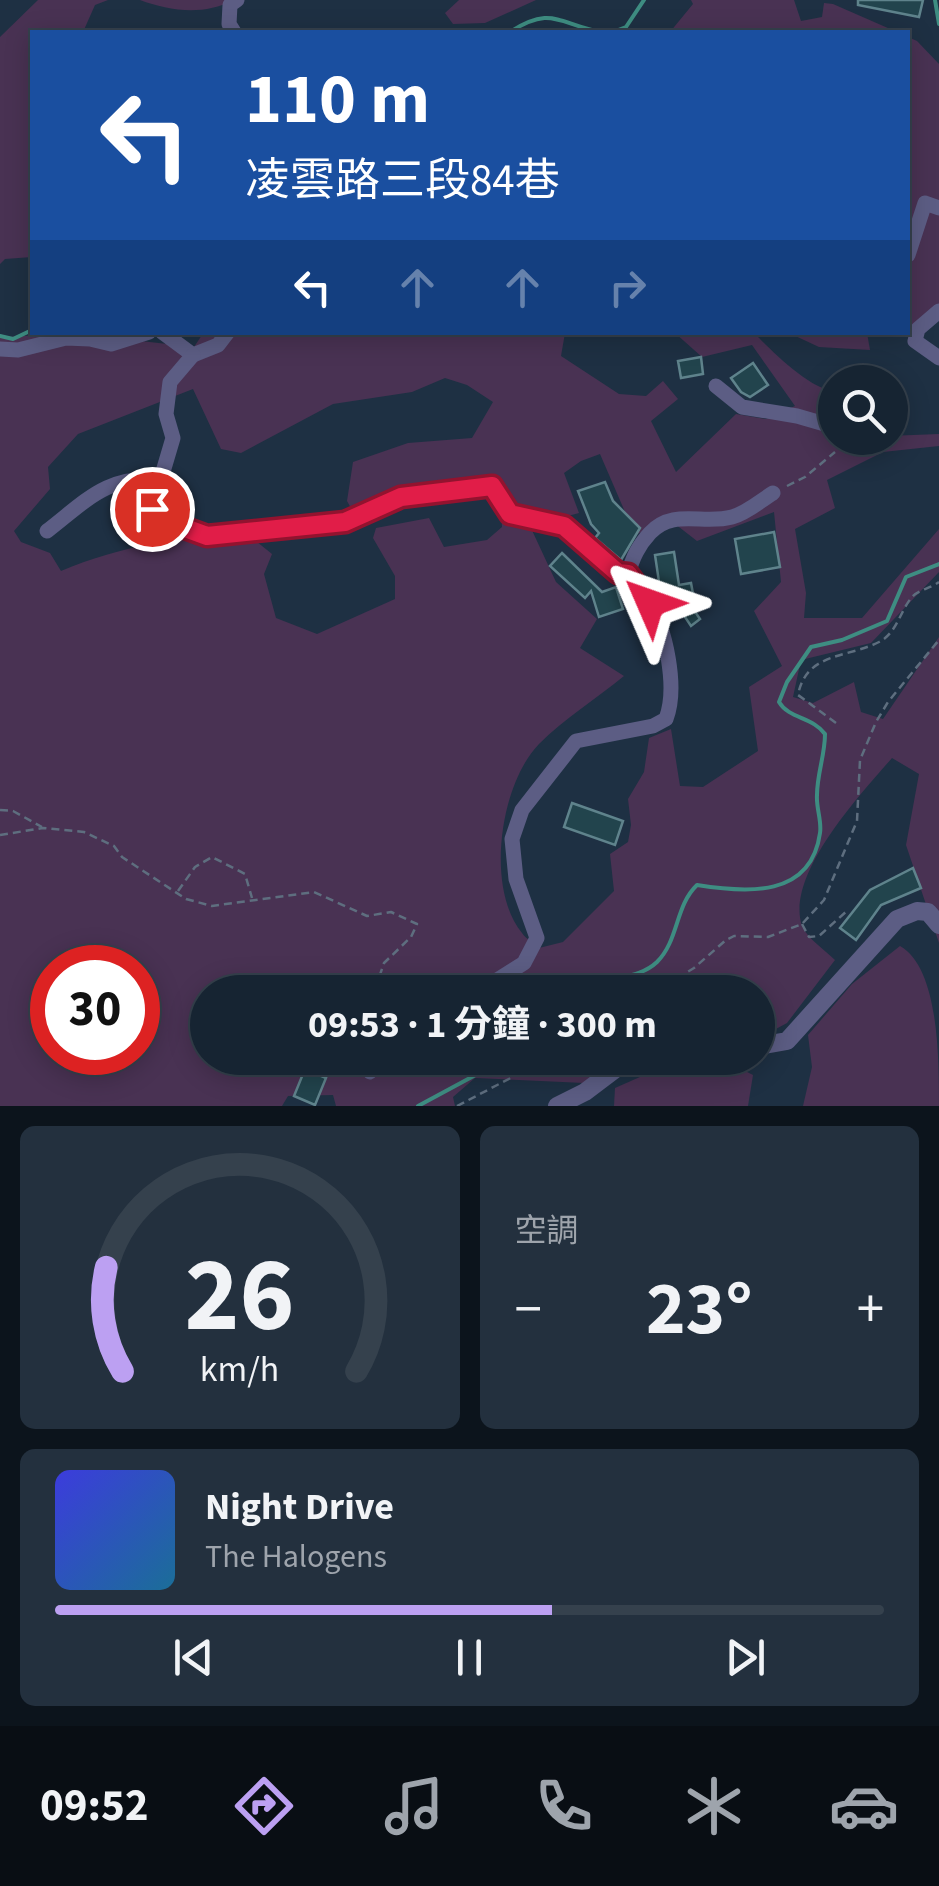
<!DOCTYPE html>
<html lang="zh-TW">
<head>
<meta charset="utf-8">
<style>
  :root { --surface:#162432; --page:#23303e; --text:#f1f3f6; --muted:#9ea4ac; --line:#35414d; --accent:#bca0f2 }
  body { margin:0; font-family:"Source Sans 3","Noto Sans TC",sans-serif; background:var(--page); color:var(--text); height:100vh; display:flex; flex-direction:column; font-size:38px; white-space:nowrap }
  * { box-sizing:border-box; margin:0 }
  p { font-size:32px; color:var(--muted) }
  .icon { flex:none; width:55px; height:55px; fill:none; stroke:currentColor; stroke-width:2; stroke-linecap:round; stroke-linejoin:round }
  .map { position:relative; height:1106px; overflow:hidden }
  .side { display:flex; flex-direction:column; gap:20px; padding:20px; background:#0c141c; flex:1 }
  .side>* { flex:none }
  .top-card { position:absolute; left:30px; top:30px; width:880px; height:305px; border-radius:0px; box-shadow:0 5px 25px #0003,0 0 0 2px var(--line); background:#1a4fa0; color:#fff; overflow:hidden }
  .buttons { position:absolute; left:818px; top:365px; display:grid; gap:20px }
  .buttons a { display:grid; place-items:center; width:90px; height:90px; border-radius:50%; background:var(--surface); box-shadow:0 5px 25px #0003,0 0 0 2px var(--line); font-size:50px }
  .speed { position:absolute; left:30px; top:945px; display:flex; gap:20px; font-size:50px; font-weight:700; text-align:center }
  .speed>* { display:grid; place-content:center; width:130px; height:130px; border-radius:50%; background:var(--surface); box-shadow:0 5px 25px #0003,0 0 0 2px var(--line); line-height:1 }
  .speed .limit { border:15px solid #d22; background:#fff; color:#111 }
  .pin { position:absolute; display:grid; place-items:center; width:85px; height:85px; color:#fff; margin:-42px; border:5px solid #fff; border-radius:50%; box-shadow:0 2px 10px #0007 }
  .me { position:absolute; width:110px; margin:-55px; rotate:313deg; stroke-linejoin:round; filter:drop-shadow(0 0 8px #0008) }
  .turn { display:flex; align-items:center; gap:35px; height:210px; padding:0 50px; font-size:45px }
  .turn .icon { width:130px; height:130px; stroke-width:2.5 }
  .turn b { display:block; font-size:70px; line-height:85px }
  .lanes { display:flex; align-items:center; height:95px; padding:0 50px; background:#0003; justify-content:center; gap:50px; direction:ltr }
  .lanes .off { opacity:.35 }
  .big { font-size:75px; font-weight:700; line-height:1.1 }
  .side .tile { flex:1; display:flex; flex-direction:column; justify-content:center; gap:15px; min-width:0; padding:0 35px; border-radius:15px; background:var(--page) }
  .side .dial { align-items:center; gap:0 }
  .dial svg { height:260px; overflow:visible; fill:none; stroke:var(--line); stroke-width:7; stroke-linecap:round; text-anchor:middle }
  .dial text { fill:var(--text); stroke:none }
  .song { display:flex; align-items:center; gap:30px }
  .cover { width:120px; height:120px; border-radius:15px; background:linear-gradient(135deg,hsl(240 70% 55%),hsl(200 70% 35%)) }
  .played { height:10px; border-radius:5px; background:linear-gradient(90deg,var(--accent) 60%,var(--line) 60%) }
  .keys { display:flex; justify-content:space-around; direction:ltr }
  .heat { display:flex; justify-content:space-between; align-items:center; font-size:55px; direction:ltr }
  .side .tiles { flex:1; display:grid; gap:20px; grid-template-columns:1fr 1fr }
  .tile:last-child { grid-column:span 2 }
  .trip { position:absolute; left:190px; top:975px; width:585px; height:100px; border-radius:50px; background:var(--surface); box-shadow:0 5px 25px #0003,0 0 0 2px var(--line); font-weight:700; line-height:100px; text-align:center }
  .menu { display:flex; height:160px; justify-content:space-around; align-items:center; background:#090e14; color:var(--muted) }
  .menu .icon { width:70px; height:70px }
  .menu .selected { color:var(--accent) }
  .menu b { font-size:45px; color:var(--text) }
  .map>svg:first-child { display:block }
  .green { fill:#493253; fill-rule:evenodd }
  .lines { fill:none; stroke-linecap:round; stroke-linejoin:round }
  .stream { stroke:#3e8d82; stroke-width:4 }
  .building { fill:#22444d; stroke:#5f838c; stroke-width:2.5 }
  .path { stroke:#5e6e7f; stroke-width:2.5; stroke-dasharray:8 5; stroke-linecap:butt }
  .minor { stroke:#5c5d84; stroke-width:15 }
  .tertiary { stroke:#5c5d84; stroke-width:18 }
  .route-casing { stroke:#92132f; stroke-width:25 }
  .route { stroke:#e11d48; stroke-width:18 }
</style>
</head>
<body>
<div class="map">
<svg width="939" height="1106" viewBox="0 0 939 1106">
  <rect width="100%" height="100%" fill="#1e3043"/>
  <g class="green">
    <path d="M38,0H108L95,5L83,32H32V257L5,259L0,264V37Z"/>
    <path d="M140,0H233C204,16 169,11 140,0Z"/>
    <path d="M459,0H536L485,23L453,24L445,13Z"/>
    <path d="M691,0H794L801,21L822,17L824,3L833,4L897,32H670L693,4Z"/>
    <path d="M908,37L917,41L939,64V320L920,331L908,326Z"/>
    <path d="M204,332L565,333L561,356L619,394L646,396L663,381L678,399L651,421L676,472L736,414L766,419L795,406L752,345L702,357L675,333H754C771,350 810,390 835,391V438L939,434V446L883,452L827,480L835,508L795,529L806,593L804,618H862L939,529V572L871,643L801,660L793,697L813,703L854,682L861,712L883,719L939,637V943L906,845L919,774L892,758C860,795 785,875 802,926C807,938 825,950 835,960L787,1023L761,1037L758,1036V992H208V1058H612L584,1083L475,1078L453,1097L455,1106H336L333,1095L288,1096L282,1106H0V334L8,337L70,333L194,347ZM445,378L467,385L493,402L472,438L408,443L353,462L347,501L352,510L383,499L485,492L501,506L502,527L487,540L444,547L429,518L376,528L373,538L395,576V599L317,634L276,618L264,574L272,554L246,533C183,536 120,546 61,571L50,553L21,542L14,531L50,489L48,467L78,434L193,389L221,449L241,453L333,404L412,392ZM600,454L635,535L670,520L697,541L774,512L781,582L754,611L782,666L749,687L758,751L703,787L680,786L671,729L649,738L644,772L628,799L631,825L628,842L610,854L614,891L563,942L539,948C534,943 526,939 522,933C485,888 500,784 539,744C564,719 596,699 624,676L580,648L597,619L556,582L530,526L579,513L564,473L581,461ZM52,968H138V1052H52Z"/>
    <path d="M789,333H867L870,350L819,347Z"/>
    <path d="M900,946C939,968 939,1058 939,1106H803L812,1067L808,1035L852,984Z"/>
    <path d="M683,1058H719L753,1075L748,1106H614L615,1088Z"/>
  </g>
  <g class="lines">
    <g class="stream">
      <path d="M935,0L939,24"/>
      <path d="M510,32C552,5 558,24 601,32"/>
      <path d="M613,32L626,27L644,0"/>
      <path d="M0,336L13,339L32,330"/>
      <path d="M642,972L644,992"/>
      <path d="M585,992C606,975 637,981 657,962C679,940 675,906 697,885C747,893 811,898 820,833C822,821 816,808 817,795C817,774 825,755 825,734C813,717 789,719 779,702L787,682L811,647L842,640L887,621L906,577L939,564"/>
      <path d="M418,1106L507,1058"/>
    </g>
  </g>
  <g class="building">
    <path d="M858,0H923L919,17L858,5Z"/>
    <path d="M701,357L703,374L681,378L678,361Z"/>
    <path d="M753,363L768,385L750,397L741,392L731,378Z"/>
    <path d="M605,482L613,501L640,528L621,560L595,538L599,533L591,524L578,491Z"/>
    <path d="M774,532L780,567L741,574L735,539Z"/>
    <path d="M674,552L679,585L691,583L694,599L687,600L700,619L691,626L675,602H662L655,555Z"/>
    <path d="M562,553L602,592L616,587L623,609L599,617L591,591L585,598L550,566Z"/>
    <path d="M572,803L623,821L615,845L564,827Z"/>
    <path d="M913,868L921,888L881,905L856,940L840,928L870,890Z"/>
    <path d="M305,1069L326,1078L315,1105L294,1096Z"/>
  </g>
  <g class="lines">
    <g class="path">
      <path d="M787,486L805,477L835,452"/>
      <path d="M836,723L798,695C806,652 848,658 879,642C897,633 900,611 912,597C918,590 931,588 939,582"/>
      <path d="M0,810L13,811L42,827"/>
      <path d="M0,835L43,828L84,832L114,846L122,857L186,899L212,906L314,892L367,916L391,912L417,924L411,937L384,963L374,992"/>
      <path d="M178,891L195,867L212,857L245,874L252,898"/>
      <path d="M802,924L809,937L819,936L848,910"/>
      <path d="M655,992L694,968L726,940L734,936L768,937L802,924L824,900L857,821L860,760L876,722L888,702L939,640"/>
      <path d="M457,1106L549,1058"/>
    </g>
    <g class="minor">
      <path d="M234,32L229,24L230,5L237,0"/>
      <path d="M908,255L925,203L939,208"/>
      <path d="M939,311L918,329L915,341L939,358"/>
      <path d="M162,332L193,355L218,345L228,332"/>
      <path d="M0,349L18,350L66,338L90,339L111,344L149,332"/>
      <path d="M193,355L170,382L166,414L173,438L152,509L165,521L207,536L345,521L401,497L491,486L510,514L564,526L618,573L628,574C634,584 642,592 648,601C666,628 678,688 666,719L653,726L576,741L522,810L512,839L516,879L537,938L524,963L478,992"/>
      <path d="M716,386L742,407L797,416L835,427"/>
      <path d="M854,438L861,443"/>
      <path d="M47,531C86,501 108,474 161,480"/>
      <path d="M628,574C633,557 638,546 650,533C673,508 703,525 732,517C747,513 760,501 773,493"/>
      <path d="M370,1072L380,1058"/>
    </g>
    <g class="tertiary">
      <path d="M758,1046L787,1041L897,919L917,911L928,912L939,925"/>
      <path d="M557,1106L585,1092L630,1058"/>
    </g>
  </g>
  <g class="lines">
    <defs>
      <path id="route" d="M152,509L166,521L207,536L345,522L401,497L492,486L510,514L564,526L618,573L628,574L650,603"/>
    </defs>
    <use href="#route" class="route-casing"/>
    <use href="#route" class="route"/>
  </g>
</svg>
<div class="buttons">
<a><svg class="icon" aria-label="search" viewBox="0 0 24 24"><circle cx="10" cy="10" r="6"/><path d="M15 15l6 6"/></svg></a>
</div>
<div class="speed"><div class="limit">30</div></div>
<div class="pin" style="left:152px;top:509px;background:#d93025"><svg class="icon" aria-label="arrive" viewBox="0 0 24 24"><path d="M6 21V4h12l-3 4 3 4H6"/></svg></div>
<svg class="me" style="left:650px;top:603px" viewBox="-20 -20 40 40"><path d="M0-17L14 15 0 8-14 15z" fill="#e11d48" stroke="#fff" stroke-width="4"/></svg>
<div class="trip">09:53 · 1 分鐘 · 300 m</div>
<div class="top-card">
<div class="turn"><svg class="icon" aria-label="left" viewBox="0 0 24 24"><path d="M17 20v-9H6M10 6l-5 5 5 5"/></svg><div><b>110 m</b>凌雲路三段84巷</div></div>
<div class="lanes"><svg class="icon" aria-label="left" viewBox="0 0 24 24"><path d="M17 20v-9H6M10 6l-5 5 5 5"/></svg><svg class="icon off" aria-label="ahead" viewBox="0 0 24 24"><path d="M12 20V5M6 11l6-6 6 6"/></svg><svg class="icon off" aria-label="ahead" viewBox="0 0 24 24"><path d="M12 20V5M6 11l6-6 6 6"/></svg><svg class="icon off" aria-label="right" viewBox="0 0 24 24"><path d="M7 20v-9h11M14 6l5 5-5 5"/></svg></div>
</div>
</div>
<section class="side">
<div class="tiles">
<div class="tile dial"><svg viewBox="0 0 100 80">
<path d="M14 69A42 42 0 1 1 86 69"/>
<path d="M14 69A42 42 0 0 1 9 37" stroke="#bca0f2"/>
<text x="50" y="56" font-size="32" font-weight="700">26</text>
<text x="50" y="72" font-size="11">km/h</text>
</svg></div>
<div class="tile"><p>空調</p>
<div class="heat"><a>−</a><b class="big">23°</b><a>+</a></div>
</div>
<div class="tile">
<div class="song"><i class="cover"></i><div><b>Night Drive</b><p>The Halogens</p></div></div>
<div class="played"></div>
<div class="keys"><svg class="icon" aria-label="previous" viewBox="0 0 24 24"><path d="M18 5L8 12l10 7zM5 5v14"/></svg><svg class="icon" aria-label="pause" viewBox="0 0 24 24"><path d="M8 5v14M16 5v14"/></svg><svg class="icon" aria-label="next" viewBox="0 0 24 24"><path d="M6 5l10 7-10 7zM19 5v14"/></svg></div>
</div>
</div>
</section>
<nav class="menu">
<b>09:52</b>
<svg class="icon selected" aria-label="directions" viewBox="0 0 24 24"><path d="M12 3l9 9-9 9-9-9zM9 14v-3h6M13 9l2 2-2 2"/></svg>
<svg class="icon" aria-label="music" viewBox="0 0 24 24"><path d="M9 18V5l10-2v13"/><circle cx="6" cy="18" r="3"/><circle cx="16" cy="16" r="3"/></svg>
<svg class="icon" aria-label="phone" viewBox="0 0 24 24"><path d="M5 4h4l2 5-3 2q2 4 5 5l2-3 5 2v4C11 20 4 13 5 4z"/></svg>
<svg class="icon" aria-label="climate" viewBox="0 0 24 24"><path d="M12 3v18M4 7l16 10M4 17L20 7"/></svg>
<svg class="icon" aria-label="car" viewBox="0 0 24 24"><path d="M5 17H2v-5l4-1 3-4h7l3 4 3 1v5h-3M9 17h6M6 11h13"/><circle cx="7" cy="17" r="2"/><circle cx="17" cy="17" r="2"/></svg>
</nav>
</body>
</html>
